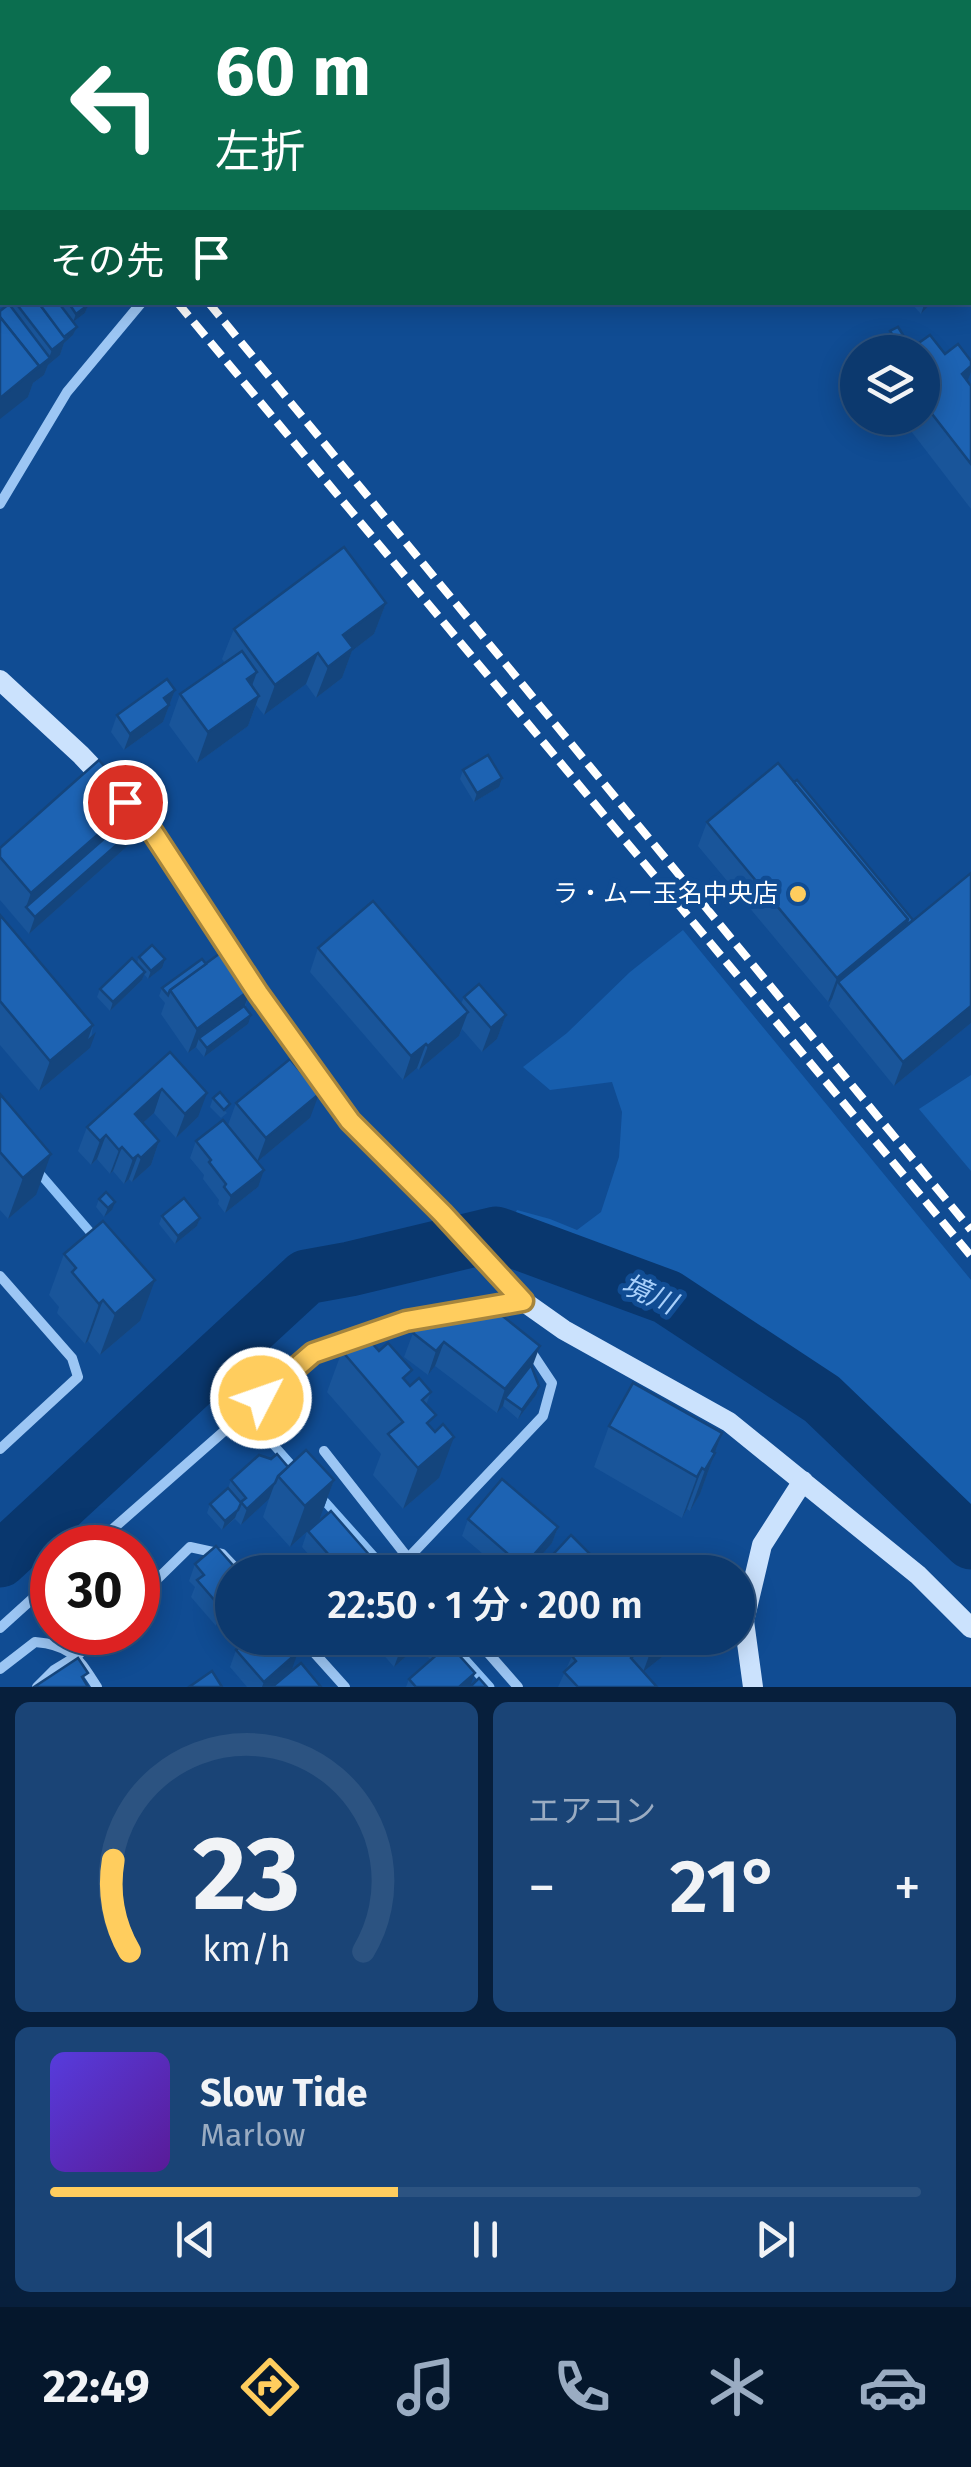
<!DOCTYPE html>
<html lang="ja">
<head>
<meta charset="utf-8">
<style>
  :root { --surface:#0c396e; --page:#1a4476; --text:#f1f3f6; --muted:#9aacc2; --line:#2c5381; --accent:#ffcd5e }
  body { margin:0; font-family:"Fira Sans","Noto Sans JP",sans-serif; background:var(--page); color:var(--text); height:100vh; display:flex; flex-direction:column; font-size:38px; white-space:nowrap }
  * { box-sizing:border-box; margin:0 }
  p { font-size:32px; color:var(--muted) }
  .icon { flex:none; width:55px; height:55px; fill:none; stroke:currentColor; stroke-width:2; stroke-linecap:round; stroke-linejoin:round }
  .map { position:relative; height:1687px; overflow:hidden }
  .sheet { display:flex; flex-direction:column; gap:15px; padding:15px; background:#071f3c; flex:1 }
  .sheet>* { flex:none }
  .top-card { position:absolute; left:0px; top:0px; width:972px; height:305px; box-shadow:0 5px 25px #0003,0 0 0 2px var(--line); background:#0b6e4f; color:#fff; overflow:hidden }
  .tools { position:absolute; left:840px; top:335px; display:grid; gap:20px }
  .tools a { display:grid; place-items:center; width:100px; height:100px; border-radius:50%; background:var(--surface); box-shadow:0 5px 25px #0003,0 0 0 2px var(--line); font-size:50px }
  .speed { position:absolute; left:30px; top:1525px; display:flex; gap:20px; font-size:50px; font-weight:700; text-align:center }
  .speed>* { display:grid; place-content:center; width:130px; height:130px; border-radius:50%; background:var(--surface); box-shadow:0 5px 25px #0003,0 0 0 2px var(--line); line-height:1 }
  .speed .limit { border:15px solid #d22; background:#fff; color:#111 }
  .pin { position:absolute; display:grid; place-items:center; width:85px; height:85px; color:#fff; margin:-42px; border:5px solid #fff; border-radius:50%; box-shadow:0 2px 10px #0007 }
  .me { position:absolute; width:110px; margin:-55px; rotate:49deg; stroke-linejoin:round; filter:drop-shadow(0 0 8px #0008) }
  .turn { display:flex; align-items:center; gap:35px; height:210px; padding:0 50px; font-size:45px }
  .turn .icon { width:130px; height:130px; stroke-width:2.5 }
  .turn b { display:block; font-size:70px; line-height:85px }
  .then { display:flex; align-items:center; height:95px; padding:0 50px; background:#0003; gap:20px; font-size:38px }
  .big { font-size:75px; font-weight:600; line-height:1.1 }
  .sheet .widget { flex:1; display:flex; flex-direction:column; justify-content:center; gap:15px; min-width:0; padding:0 35px; border-radius:15px; background:var(--page) }
  .sheet .dial { align-items:center; gap:0 }
  .dial svg { height:260px; overflow:visible; fill:none; stroke:var(--line); stroke-width:7; stroke-linecap:round; text-anchor:middle }
  .dial text { fill:var(--text); stroke:none }
  .song { display:flex; align-items:center; gap:30px }
  .cover { width:120px; height:120px; border-radius:15px; background:linear-gradient(135deg,hsl(250 70% 55%),hsl(270 70% 35%)) }
  .played { height:10px; border-radius:5px; background:linear-gradient(90deg,var(--accent) 40%,var(--line) 40%) }
  .keys { display:flex; justify-content:space-around; direction:ltr }
  .heat { display:flex; justify-content:space-between; align-items:center; font-size:55px; direction:ltr }
  .sheet .tiles { flex:1; display:grid; gap:15px; grid-template-columns:1fr 1fr }
  .widget:last-child { grid-column:span 2 }
  .trip { position:absolute; left:215px; top:1555px; width:540px; height:100px; border-radius:50px; background:var(--surface); box-shadow:0 5px 25px #0003,0 0 0 2px var(--line); font-weight:600; line-height:100px; text-align:center }
  .tab-bar { display:flex; height:160px; justify-content:space-around; align-items:center; background:#05172c; color:var(--muted) }
  .tab-bar .icon { width:70px; height:70px }
  .tab-bar .active { color:var(--accent) }
  .tab-bar b { font-size:45px; color:var(--text) }
  .map>svg:first-child { display:block }
  .green { fill:#175ead }
  .lines { fill:none; stroke-linecap:round; stroke-linejoin:round }
  .stream { stroke:#8dc1f7; stroke-width:9 }
  .river { stroke:#09376e; stroke-width:55 }
  .lane { stroke:#9cc6f4; stroke-width:8 }
  .street { stroke:#9cc6f4; stroke-width:10 }
  .secondary { stroke:#cbe2fd; stroke-width:20 }
  .rail { stroke:#fff; stroke-width:8; stroke-dasharray:18 8; stroke-linecap:butt }
  .wall { fill:#19559a }
  .shaded-wall { fill:#14457d }
  .building { fill:#1d63b3; stroke:#14457d; stroke-width:2.5 }
  .route-casing { stroke:#a6853d; stroke-width:25 }
  .route { stroke:#ffcd5e; stroke-width:18 }
  .poi-dot { fill:#ffcd5e; stroke:#104c93; stroke-width:4 }
  .labels { text-anchor:middle; dominant-baseline:central; stroke-width:10; stroke-linejoin:round; paint-order:stroke }
  .poi-label { font-size:25px; fill:#fff; stroke:#104c93; text-anchor:end }
  .water-label { font-size:28px; font-style:italic; fill:#a8d0fb; stroke:#104c93 }
</style>
</head>
<body>
<div class="map">
<svg width="971" height="1687" viewBox="0 0 971 1687">
  <rect width="100%" height="100%" fill="#104c93"/>
  <g class="green">
    <path d="M683,930L971,1280V1542L822,1399L667,1297L496,1234L512,1220L517,1210L550,1219L577,1230L601,1212L619,1157L622,1112L612,1082L550,1090L523,1067L567,1033L630,972Z"/>
    <path d="M971,1075V1171L919,1109Z"/>
  </g>
  <g class="lines">
    <g class="stream">
      <path d="M35,1168L97,1240"/>
      <path d="M263,1433L296,1470"/>
      <path d="M320,1496L388,1572"/>
      <path d="M446,1638L490,1687"/>
    </g>
    <path class="river" d="M0,1560L306,1277L350,1269L496,1234L667,1297L822,1399L971,1542"/>
    <path class="lane" d="M142,0L145,2"/>
    <g class="street">
      <path d="M748,0L751,2"/>
      <path d="M387,2L389,0"/>
      <path d="M970,215L971,216"/>
      <path d="M0,504L67,392L142,302"/>
      <path d="M0,1276L72,1358L78,1377L0,1449"/>
      <path d="M479,1308L522,1301"/>
      <path d="M324,1451L419,1572"/>
      <path d="M91,1548L313,1353L405,1321L438,1315"/>
      <path d="M395,1572L543,1416L552,1383L530,1350"/>
      <path d="M138,1598L190,1547L222,1554L239,1572"/>
      <path d="M0,1628L52,1581"/>
      <path d="M301,1638L345,1687"/>
      <path d="M475,1638L518,1687"/>
      <path d="M314,1651L329,1638"/>
      <path d="M0,1669L35,1642C72,1645 78,1658 97,1687"/>
      <path d="M37,1687L54,1670L77,1656L102,1632"/>
    </g>
    <g class="secondary">
      <path d="M0,680L81,755L147,825L258,993L350,1121L442,1213L505,1284L523,1301L564,1330L729,1422L918,1575L971,1628"/>
      <path d="M753,1687L744,1621L762,1545L803,1481"/>
    </g>
    <g class="rail">
      <path d="M0,51L2,54"/>
      <path d="M0,83L2,86"/>
      <path d="M177,302L971,1256"/>
      <path d="M208,302L971,1230"/>
    </g>
  </g>
  <g class="wall">
    <path d="M469,0H554L553,2H471Z"/>
    <path d="M12,302H58L77,327L73,335L64,343L60,355L48,365L44,375L33,383L28,397L11,306Z"/>
    <path d="M58,302H87L88,305L85,313L73,322Z"/>
    <path d="M910,302H932L921,314Z"/>
    <path d="M898,327L897,352H866L869,345H885L890,331Z"/>
    <path d="M922,352L945,354L971,386V509L901,418H922Z"/>
    <path d="M386,603L374,634L352,651L342,678L316,698L306,684L264,715L256,705L248,726L197,763L169,725L180,694L225,663L222,659L234,629Z"/>
    <path d="M175,690L163,722L124,750L111,732L117,715Z"/>
    <path d="M463,770L499,787L474,802L460,779Z"/>
    <path d="M130,816L132,842L29,934L0,900V848Z"/>
    <path d="M707,822L913,920L971,873V1023L894,1086L829,1006L832,999L828,1002L698,846Z"/>
    <path d="M0,915L93,1025L90,1048L39,1091L0,1045Z"/>
    <path d="M318,948L461,1004L464,997L506,1015L497,1039L482,1052L462,1029L459,1036L419,1070L417,1068L403,1080L310,972Z"/>
    <path d="M139,957L162,968L148,979L144,974L142,980L110,1011L97,997L100,989L137,963Z"/>
    <path d="M206,964L251,989L245,1007L248,1024L204,1057L196,1047L188,1053L161,1014L165,1003L159,996L162,988Z"/>
    <path d="M170,1052L198,1117L176,1138L154,1113L143,1123L159,1141L151,1165L132,1182L129,1179L124,1184L113,1171L110,1174L97,1159L91,1165L78,1151L87,1127Z"/>
    <path d="M0,1094L36,1195L8,1219L0,1210Z"/>
    <path d="M213,1098L227,1113L221,1118L210,1107Z"/>
    <path d="M236,1103L310,1118L257,1162L258,1187L225,1213L218,1204L219,1200L203,1179L204,1175L190,1158L196,1141L228,1125Z"/>
    <path d="M99,1199L112,1210L104,1217L96,1207Z"/>
    <path d="M162,1216L200,1218L197,1226L175,1244L159,1224Z"/>
    <path d="M64,1254L140,1321L100,1355L88,1341L85,1344L57,1313L59,1307L49,1295Z"/>
    <path d="M413,1333L532,1366L536,1395L518,1419L503,1406L497,1413L435,1366L428,1375L404,1357Z"/>
    <path d="M376,1348L410,1386L431,1392L426,1405L439,1478L403,1509L373,1475L381,1454L327,1392L342,1351Z"/>
    <path d="M609,1426L722,1433L700,1494L690,1511L687,1509L682,1518L594,1467Z"/>
    <path d="M288,1467L334,1480L319,1521L372,1558L366,1572H324L302,1547L307,1532L290,1547L263,1517L269,1499L241,1525L235,1519L222,1530L207,1513L210,1504L228,1488L231,1480Z"/>
    <path d="M468,1519L558,1527L552,1543L527,1572H504L462,1536Z"/>
    <path d="M547,1561L583,1569L580,1572H543Z"/>
    <path d="M195,1564L232,1613L216,1626L191,1597L195,1587L189,1581Z"/>
    <path d="M369,1638H427L394,1667Z"/>
    <path d="M593,1638H680L676,1646L643,1672L657,1687H558L572,1656Z"/>
    <path d="M429,1646L446,1647L475,1673L470,1687H487H406L409,1679L431,1660L426,1655Z"/>
    <path d="M236,1650L292,1669L271,1687H247L230,1667Z"/>
  </g>
  <g class="shaded-wall">
    <path d="M2,252V274L0,276V254Z"/>
    <path d="M925,302H932L921,314Z"/>
    <path d="M88,305L85,313L73,322L76,314Z"/>
    <path d="M77,327L73,335L64,343L60,355L48,365L44,375L33,383L28,397L0,419V398L48,360L52,350Z"/>
    <path d="M903,335L897,352H890L895,339Z"/>
    <path d="M971,366V372L962,395V374Z"/>
    <path d="M386,603L374,634L352,651L342,678L316,698L328,667L343,635Z"/>
    <path d="M318,653L306,684L264,715L275,685Z"/>
    <path d="M257,672L246,702L247,679Z"/>
    <path d="M175,690L163,722L124,750L130,734L164,698Z"/>
    <path d="M259,696L248,726L197,763L208,732Z"/>
    <path d="M502,778L499,787L474,802L477,793Z"/>
    <path d="M135,802L124,833L26,907L31,893Z"/>
    <path d="M138,826L132,842L29,934L35,917Z"/>
    <path d="M908,919L913,920L838,982L832,999L828,1002L837,978Z"/>
    <path d="M165,959L162,968L148,979L151,971Z"/>
    <path d="M145,972L142,980L110,1011L113,1002Z"/>
    <path d="M251,989L242,1013L199,1038L196,1047L188,1053L197,1029Z"/>
    <path d="M971,1006V1023L894,1086L903,1062Z"/>
    <path d="M468,1012L459,1036L419,1070L428,1046Z"/>
    <path d="M251,1015L248,1024L204,1057L207,1048Z"/>
    <path d="M506,1015L497,1039L482,1052L491,1028Z"/>
    <path d="M93,1025L88,1039L96,1032L90,1048L39,1091L50,1061Z"/>
    <path d="M426,1044L417,1068L403,1080L411,1056Z"/>
    <path d="M162,1089L154,1113L126,1138L135,1114Z"/>
    <path d="M207,1093L198,1117L176,1138L185,1114Z"/>
    <path d="M319,1094L310,1118L257,1162L266,1138Z"/>
    <path d="M106,1135L97,1159L91,1165L100,1141Z"/>
    <path d="M159,1141L151,1165L132,1182L141,1158Z"/>
    <path d="M122,1147L113,1171L110,1174L119,1150Z"/>
    <path d="M51,1154L36,1195L8,1219L23,1178Z"/>
    <path d="M138,1155L129,1179L124,1184L133,1159Z"/>
    <path d="M264,1170L258,1187L225,1213L231,1196Z"/>
    <path d="M115,1202L112,1210L104,1217L108,1208Z"/>
    <path d="M200,1218L197,1226L175,1244L178,1236Z"/>
    <path d="M155,1280L140,1321L100,1355L115,1314Z"/>
    <path d="M103,1300L88,1341L85,1344L99,1304Z"/>
    <path d="M444,1342L435,1366L428,1375L436,1351Z"/>
    <path d="M540,1346L531,1370L505,1398L503,1406L497,1413L505,1389Z"/>
    <path d="M539,1386L536,1395L518,1419L522,1410Z"/>
    <path d="M722,1433L700,1494L690,1511L712,1451Z"/>
    <path d="M454,1437L439,1478L403,1509L418,1468Z"/>
    <path d="M702,1468L687,1509L682,1518L697,1477Z"/>
    <path d="M334,1480L319,1521L290,1547L305,1506Z"/>
    <path d="M275,1483L269,1499L241,1525L247,1509Z"/>
    <path d="M238,1510L235,1518L222,1530L225,1521Z"/>
    <path d="M558,1527L552,1543L527,1572H521L523,1567Z"/>
    <path d="M589,1553L583,1569L580,1572H571Z"/>
    <path d="M372,1558L366,1572H355Z"/>
    <path d="M232,1601V1613L216,1626L223,1610Z"/>
    <path d="M416,1638H427L394,1667L400,1651Z"/>
    <path d="M672,1638H680L676,1646L643,1672L649,1656Z"/>
    <path d="M298,1652L292,1669L271,1687H262L264,1682Z"/>
    <path d="M475,1673L470,1687H459Z"/>
  </g>
  <g class="building">
    <path d="M65,0H142L144,2H67Z"/>
    <path d="M399,0H412L414,2H396Z"/>
    <path d="M412,0H434L431,2H414Z"/>
    <path d="M434,0H456L458,2H431Z"/>
    <path d="M496,0H554L553,2H493Z"/>
    <path d="M2,112V252L0,254V114Z"/>
    <path d="M15,302H38L66,339L52,350Z"/>
    <path d="M38,302H58L77,327L64,337Z"/>
    <path d="M68,302H87L88,305L76,314Z"/>
    <path d="M9,304L50,358L36,369L39,366L0,317V311Z"/>
    <path d="M0,317L39,366L0,398Z"/>
    <path d="M898,327L903,335L895,339L890,331Z"/>
    <path d="M930,335L945,354L958,344L971,361V366L962,374L971,386V464L922,401V352H906Z"/>
    <path d="M881,337L885,345L873,352L869,345Z"/>
    <path d="M344,547L386,603L343,635L353,648L328,667L318,653L275,685L234,629Z"/>
    <path d="M242,651L257,672L247,679L259,696L208,732L180,694Z"/>
    <path d="M167,679L175,690L164,698L169,705L130,734L117,715Z"/>
    <path d="M488,755L502,778L477,793L463,770Z"/>
    <path d="M99,760L135,802L31,893L0,857V848Z"/>
    <path d="M778,763L908,919L837,978L707,822Z"/>
    <path d="M797,780L913,920L906,926L908,919L794,782Z"/>
    <path d="M130,816L138,826L35,917L26,907Z"/>
    <path d="M971,873V1006L903,1062L838,982Z"/>
    <path d="M373,901L468,1012L428,1046L426,1044L411,1056L318,948Z"/>
    <path d="M0,915L93,1025L50,1061L0,1001Z"/>
    <path d="M152,945L165,959L151,971L139,957Z"/>
    <path d="M223,951L251,989L197,1029L170,990Z"/>
    <path d="M132,958L145,972L113,1002L100,989Z"/>
    <path d="M202,959L206,964L170,990L168,995L162,988Z"/>
    <path d="M479,984L506,1015L491,1028L464,997Z"/>
    <path d="M244,1006L251,1015L207,1048L199,1038Z"/>
    <path d="M170,1052L207,1093L185,1114L162,1089L135,1114L159,1141L141,1158L138,1155L133,1159L122,1147L119,1150L106,1135L100,1141L87,1127Z"/>
    <path d="M290,1059L319,1094L266,1138L236,1103Z"/>
    <path d="M220,1092L230,1104L224,1110L213,1098Z"/>
    <path d="M0,1094L51,1154L23,1178L0,1152Z"/>
    <path d="M223,1120L264,1170L231,1196L224,1187L226,1184L209,1162L211,1160L196,1141Z"/>
    <path d="M106,1192L115,1202L108,1208L99,1199Z"/>
    <path d="M184,1198L200,1218L178,1236L162,1216Z"/>
    <path d="M103,1221L155,1280L115,1314L103,1300L99,1304L72,1272L76,1268L64,1254Z"/>
    <path d="M480,1298L540,1346L505,1389L444,1342L436,1351L413,1333L427,1315L447,1313L450,1306H474Z"/>
    <path d="M373,1325L381,1335L372,1343L379,1351L388,1343L412,1370L403,1378L410,1386L419,1378L431,1392L422,1400L436,1415L427,1423L435,1432L443,1424L454,1437L418,1468L388,1434L403,1422L342,1351Z"/>
    <path d="M531,1365L539,1386L522,1410L505,1398Z"/>
    <path d="M633,1383L722,1433L712,1451L715,1453L705,1470L702,1468L697,1477L609,1426Z"/>
    <path d="M306,1450L334,1480L305,1506L278,1476Z"/>
    <path d="M277,1454L288,1467L278,1476L275,1483L247,1509L241,1502L246,1498L231,1480L259,1455L271,1459Z"/>
    <path d="M502,1479L558,1527L523,1567L468,1519Z"/>
    <path d="M228,1488L241,1503L238,1510L225,1521L210,1504Z"/>
    <path d="M331,1511L372,1558L355,1572H344L308,1531Z"/>
    <path d="M571,1535L589,1553L571,1572H559L547,1561Z"/>
    <path d="M216,1546L239,1572H232V1601L223,1610L197,1580L204,1575L195,1564Z"/>
    <path d="M676,1559L686,1572H658Z"/>
    <path d="M250,1638H285L298,1652L264,1682L236,1650Z"/>
    <path d="M389,1638H416L400,1651Z"/>
    <path d="M438,1638L446,1647L436,1655L429,1646Z"/>
    <path d="M593,1638H620L635,1654L631,1658L657,1687H578L564,1672L576,1661L572,1656Z"/>
    <path d="M635,1638H672L649,1656Z"/>
    <path d="M449,1644L475,1673L459,1687H416L409,1679Z"/>
    <path d="M78,1658L88,1673L82,1677L88,1687H34Z"/>
    <path d="M301,1663L321,1687H272Z"/>
    <path d="M212,1671L222,1687H189Z"/>
    <path d="M479,1678L487,1687H470Z"/>
  </g>
  <g class="lines">
    <defs>
      <path id="route" d="M125,802L148,825L258,993L350,1121L442,1213L523,1301L406,1321L313,1353L261,1398"/>
    </defs>
    <use href="#route" class="route-casing"/>
    <use href="#route" class="route"/>
  </g>
  <circle class="poi-dot" cx="798" cy="894" r="10"/>
  <g class="labels">
    <g class="poi-label">
      <text x="778" y="894">ラ・ムー玉名中央店</text>
    </g>
    <g class="water-label">
      <text transform="translate(649 1294) rotate(24)">境川</text>
    </g>
  </g>
</svg>
<div class="tools">
<a><svg class="icon" aria-label="layers" viewBox="0 0 24 24"><path d="M12 4l9 5-9 5-9-5zM3 14l9 5 9-5"/></svg></a>
</div>
<div class="speed"><div class="limit">30</div></div>
<div class="pin" style="left:125px;top:802px;background:#d93025"><svg class="icon" aria-label="arrive" viewBox="0 0 24 24"><path d="M6 21V4h12l-3 4 3 4H6"/></svg></div>
<svg class="me" style="left:261px;top:1398px" viewBox="-20 -20 40 40"><circle r="17" fill="#ffcd5e" stroke="#fff" stroke-width="3"/><path d="M0-11L8 9 0 5-8 9z" fill="#fff"/></svg>
<div class="trip">22:50 · 1 分 · 200 m</div>
<div class="top-card">
<div class="turn"><svg class="icon" aria-label="left" viewBox="0 0 24 24"><path d="M17 20v-9H6M10 6l-5 5 5 5"/></svg><div><b>60 m</b>左折</div></div>
<div class="then">その先<svg class="icon" aria-label="arrive" viewBox="0 0 24 24"><path d="M6 21V4h12l-3 4 3 4H6"/></svg></div>
</div>
</div>
<section class="sheet">
<div class="tiles">
<div class="widget dial"><svg viewBox="0 0 100 80">
<path d="M14 69A42 42 0 1 1 86 69"/>
<path d="M14 69A42 42 0 0 1 9 41" stroke="#ffcd5e"/>
<text x="50" y="56" font-size="32" font-weight="700">23</text>
<text x="50" y="72" font-size="11">km/h</text>
</svg></div>
<div class="widget"><p>エアコン</p>
<div class="heat"><a>−</a><b class="big">21°</b><a>+</a></div>
</div>
<div class="widget">
<div class="song"><i class="cover"></i><div><b>Slow Tide</b><p>Marlow</p></div></div>
<div class="played"></div>
<div class="keys"><svg class="icon" aria-label="previous" viewBox="0 0 24 24"><path d="M18 5L8 12l10 7zM5 5v14"/></svg><svg class="icon" aria-label="pause" viewBox="0 0 24 24"><path d="M8 5v14M16 5v14"/></svg><svg class="icon" aria-label="next" viewBox="0 0 24 24"><path d="M6 5l10 7-10 7zM19 5v14"/></svg></div>
</div>
</div>
</section>
<nav class="tab-bar">
<b>22:49</b>
<svg class="icon active" aria-label="directions" viewBox="0 0 24 24"><path d="M12 3l9 9-9 9-9-9zM9 14v-3h6M13 9l2 2-2 2"/></svg>
<svg class="icon" aria-label="music" viewBox="0 0 24 24"><path d="M9 18V5l10-2v13"/><circle cx="6" cy="18" r="3"/><circle cx="16" cy="16" r="3"/></svg>
<svg class="icon" aria-label="phone" viewBox="0 0 24 24"><path d="M5 4h4l2 5-3 2q2 4 5 5l2-3 5 2v4C11 20 4 13 5 4z"/></svg>
<svg class="icon" aria-label="climate" viewBox="0 0 24 24"><path d="M12 3v18M4 7l16 10M4 17L20 7"/></svg>
<svg class="icon" aria-label="car" viewBox="0 0 24 24"><path d="M5 17H2v-5l4-1 3-4h7l3 4 3 1v5h-3M9 17h6M6 11h13"/><circle cx="7" cy="17" r="2"/><circle cx="17" cy="17" r="2"/></svg>
</nav>
</body>
</html>
